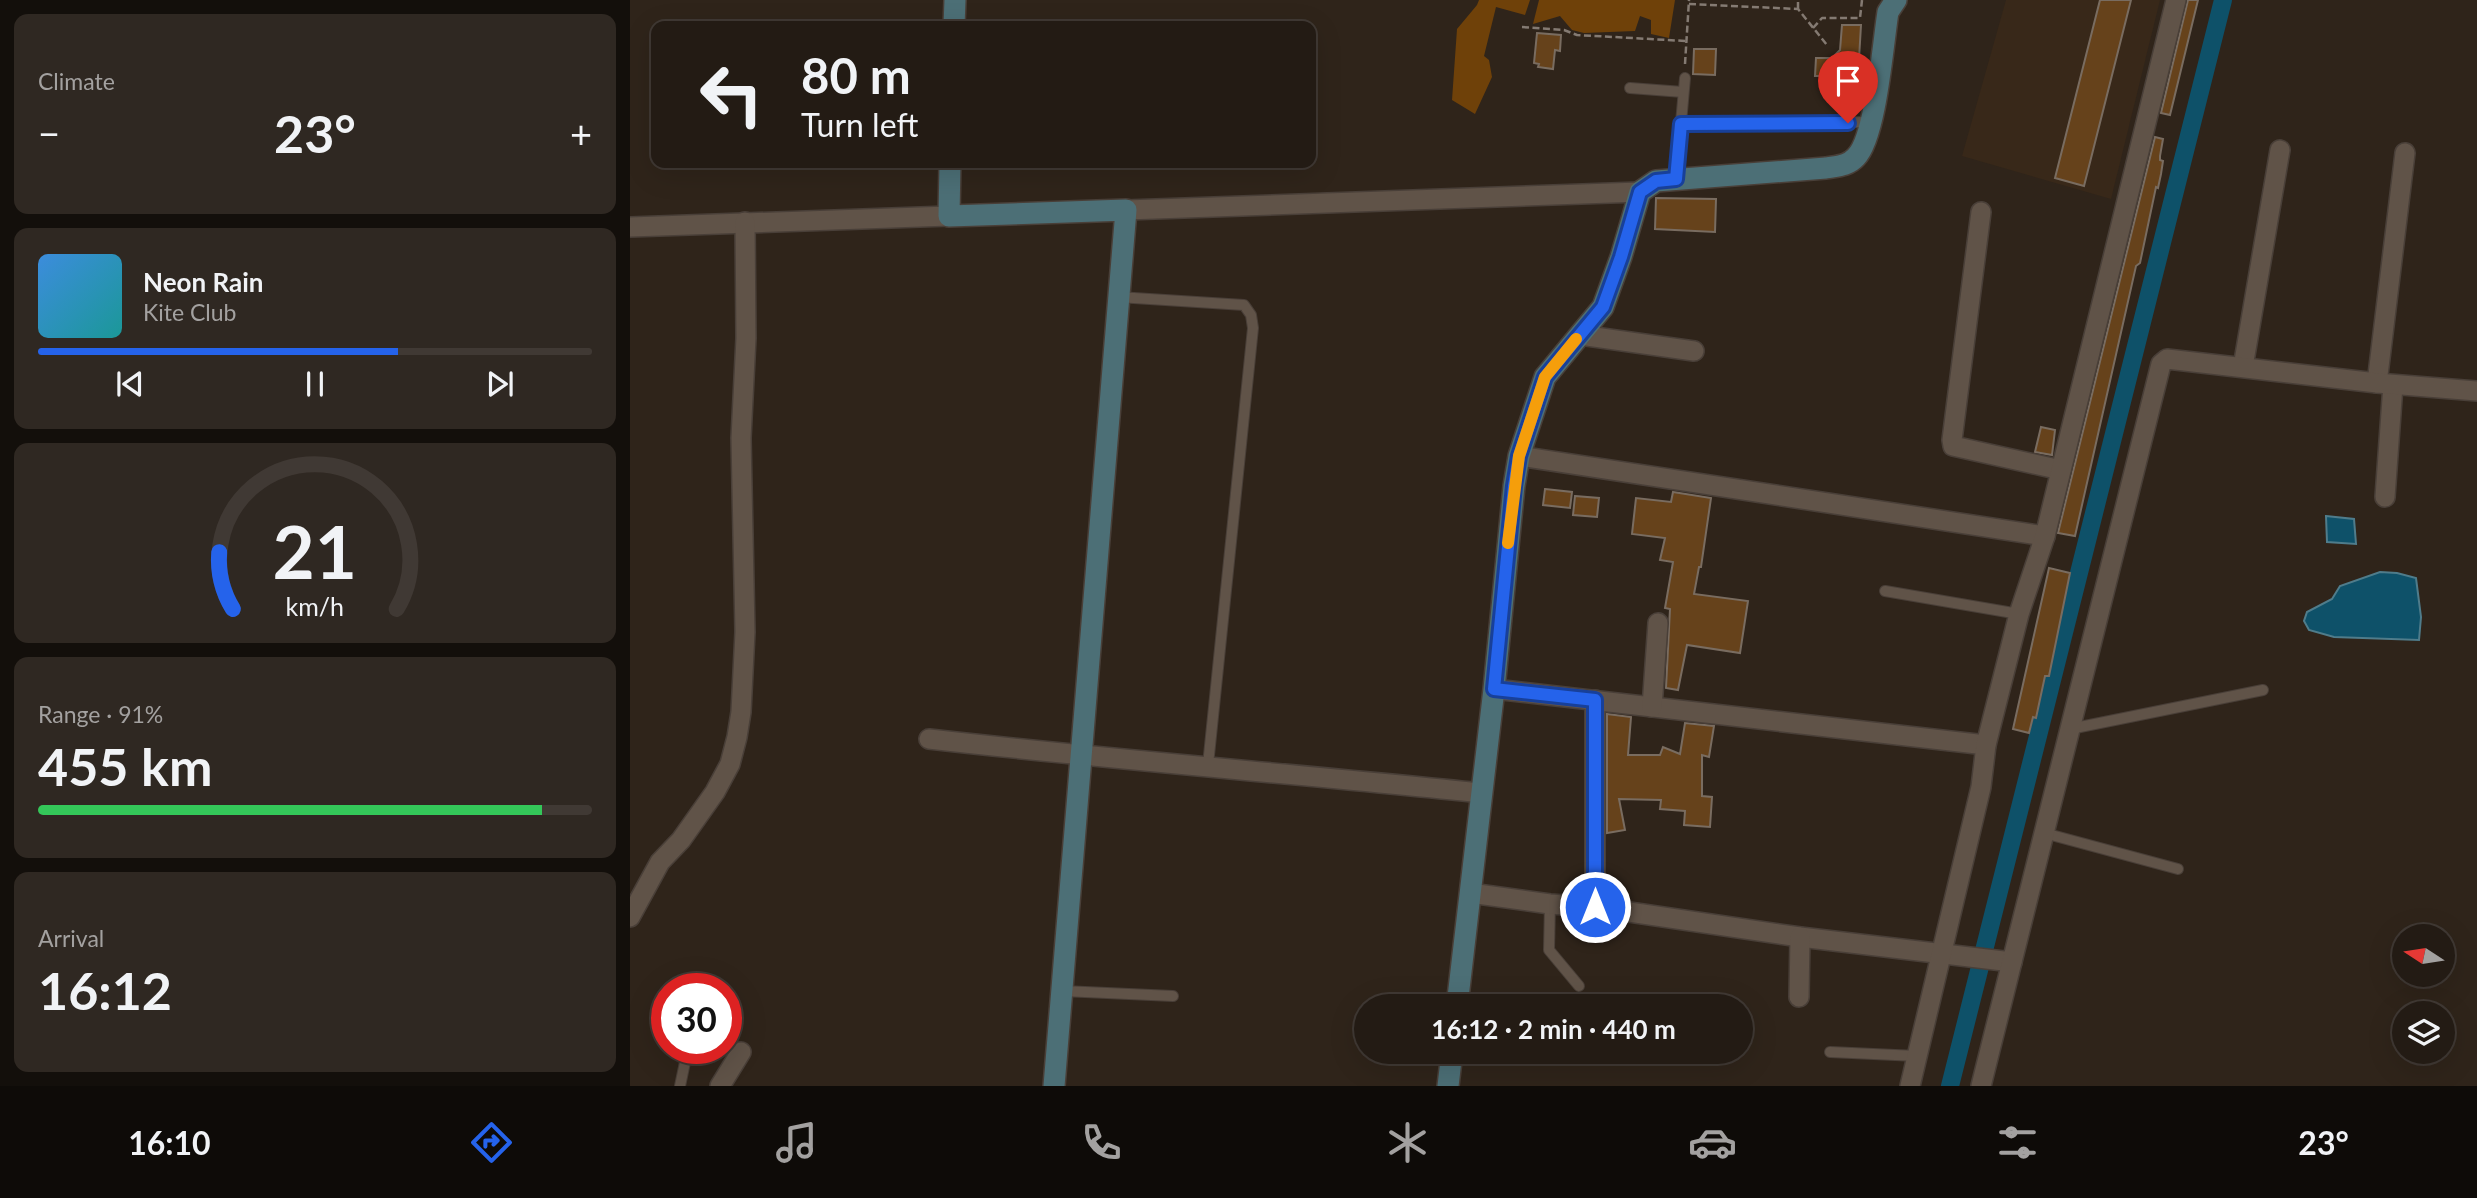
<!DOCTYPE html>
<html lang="en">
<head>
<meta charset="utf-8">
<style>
  :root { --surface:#231b14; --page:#2f2822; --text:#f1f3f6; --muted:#a3a1a0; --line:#403934; --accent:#2563eb }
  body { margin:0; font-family:Lato,sans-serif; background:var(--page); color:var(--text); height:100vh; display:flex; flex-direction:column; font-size:26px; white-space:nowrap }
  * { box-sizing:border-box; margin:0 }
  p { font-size:23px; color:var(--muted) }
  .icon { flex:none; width:38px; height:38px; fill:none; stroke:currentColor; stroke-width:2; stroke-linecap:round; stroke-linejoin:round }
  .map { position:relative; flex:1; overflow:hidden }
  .sheet { display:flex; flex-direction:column; gap:14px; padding:14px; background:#130f0b; width:630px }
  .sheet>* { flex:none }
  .top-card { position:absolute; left:21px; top:21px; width:665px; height:147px; border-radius:14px; box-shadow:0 7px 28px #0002,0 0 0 2px var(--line); background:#231b14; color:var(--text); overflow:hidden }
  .needle { width:46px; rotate:282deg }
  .controls { position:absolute; left:1762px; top:924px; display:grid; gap:14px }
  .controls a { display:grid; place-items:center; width:63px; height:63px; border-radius:50%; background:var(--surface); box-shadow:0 7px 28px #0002,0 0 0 2px var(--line); font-size:35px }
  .speed { position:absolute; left:21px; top:973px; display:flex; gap:14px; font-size:35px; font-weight:700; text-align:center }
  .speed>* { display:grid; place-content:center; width:91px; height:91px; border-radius:50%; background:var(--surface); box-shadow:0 7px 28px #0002,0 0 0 2px var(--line); line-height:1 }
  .speed .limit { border:10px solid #d22; background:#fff; color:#111 }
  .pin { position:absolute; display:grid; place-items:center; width:60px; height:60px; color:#fff; margin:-72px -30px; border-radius:50% 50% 50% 0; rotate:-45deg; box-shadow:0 0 7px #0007 }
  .pin .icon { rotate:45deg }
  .me { position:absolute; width:77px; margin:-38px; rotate:0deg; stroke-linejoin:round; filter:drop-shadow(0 0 5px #0008) }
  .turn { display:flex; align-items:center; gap:24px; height:147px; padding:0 35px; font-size:32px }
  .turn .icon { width:91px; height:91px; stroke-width:2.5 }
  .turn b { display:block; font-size:49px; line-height:60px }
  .big { font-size:52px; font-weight:700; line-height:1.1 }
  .sheet .widget { flex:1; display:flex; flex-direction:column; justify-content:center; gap:10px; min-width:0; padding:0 24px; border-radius:14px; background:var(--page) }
  .sheet .dial { align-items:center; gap:0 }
  .dial svg { height:182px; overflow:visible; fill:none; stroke:var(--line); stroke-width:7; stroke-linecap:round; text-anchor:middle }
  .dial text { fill:var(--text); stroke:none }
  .song { display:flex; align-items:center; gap:21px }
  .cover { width:84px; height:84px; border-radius:10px; background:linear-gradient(135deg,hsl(210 70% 55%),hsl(180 70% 35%)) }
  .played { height:7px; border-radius:4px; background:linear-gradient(90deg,var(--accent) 65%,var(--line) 65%) }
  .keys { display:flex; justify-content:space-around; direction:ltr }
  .heat { display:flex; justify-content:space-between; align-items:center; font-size:38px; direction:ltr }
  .charge { height:10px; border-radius:5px; background:linear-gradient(90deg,#34c759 91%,var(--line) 0) }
  .trip { position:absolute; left:724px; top:994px; width:399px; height:70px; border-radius:35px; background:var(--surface); box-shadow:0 7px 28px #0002,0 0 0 2px var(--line); font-weight:700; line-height:70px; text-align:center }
  .tab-bar { display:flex; height:112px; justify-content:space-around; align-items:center; background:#0e0b08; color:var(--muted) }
  .tab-bar .icon { width:49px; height:49px }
  .tab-bar .current { color:var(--accent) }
  .tab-bar b { font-size:32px; color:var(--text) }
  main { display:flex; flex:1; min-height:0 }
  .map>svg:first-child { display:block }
  .built { fill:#382819 }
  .green { fill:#6f4109 }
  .water { fill:#0e5169; stroke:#4f7c8b; stroke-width:2 }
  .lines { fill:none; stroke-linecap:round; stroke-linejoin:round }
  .canal { stroke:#0e5169; stroke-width:18 }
  .building { fill:#66421b; stroke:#796c60; stroke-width:2 }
  .lane-casing { stroke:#493f38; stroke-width:12 }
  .street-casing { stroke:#493f38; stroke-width:22 }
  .secondary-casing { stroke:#493f38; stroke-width:24 }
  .path { stroke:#847a72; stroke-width:2.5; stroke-dasharray:7 3.5; stroke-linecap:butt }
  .lane { stroke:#605348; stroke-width:10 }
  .street { stroke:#605348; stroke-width:19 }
  .secondary { stroke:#4c6f76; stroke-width:21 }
  .route-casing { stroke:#184099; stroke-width:18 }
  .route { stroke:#2563eb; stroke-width:12 }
  .slow { stroke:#f59e0b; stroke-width:12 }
</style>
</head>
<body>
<main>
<section class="sheet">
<div class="widget"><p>Climate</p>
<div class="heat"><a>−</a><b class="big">23°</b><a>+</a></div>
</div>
<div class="widget">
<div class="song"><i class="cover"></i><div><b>Neon Rain</b><p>Kite Club</p></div></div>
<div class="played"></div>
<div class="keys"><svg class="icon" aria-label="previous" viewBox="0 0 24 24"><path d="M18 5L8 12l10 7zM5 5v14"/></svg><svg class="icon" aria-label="pause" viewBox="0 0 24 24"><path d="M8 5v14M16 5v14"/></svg><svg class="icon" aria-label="next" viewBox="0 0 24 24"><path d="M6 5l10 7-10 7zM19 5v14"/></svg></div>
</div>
<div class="widget dial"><svg viewBox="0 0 100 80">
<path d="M14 69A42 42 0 1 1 86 69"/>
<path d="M14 69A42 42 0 0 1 8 44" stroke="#2563eb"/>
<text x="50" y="56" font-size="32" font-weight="700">21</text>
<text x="50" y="72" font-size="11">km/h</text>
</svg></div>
<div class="widget"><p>Range · 91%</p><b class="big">455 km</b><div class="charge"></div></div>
<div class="widget"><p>Arrival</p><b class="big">16:12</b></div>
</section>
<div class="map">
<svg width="1847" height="1086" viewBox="0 0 1847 1086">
  <rect width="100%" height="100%" fill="#2f241a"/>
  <path class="built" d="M1376,0H1530L1481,199L1332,156Z"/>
  <g class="green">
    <path d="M849,0H900L895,15L866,7L854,56L859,60L862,77L845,114L822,100L827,29L847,5Z"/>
    <path d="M909,0H1045L1039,38L1021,34V20L1010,16L1005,31L954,33L942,30L930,16L903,24Z"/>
  </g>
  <g class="water">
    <path d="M1696,516L1724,519L1726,544L1697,542Z"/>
    <path d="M1750,572L1767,573L1786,578L1791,617L1789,640L1704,637L1679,630L1674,621L1677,612L1702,599L1710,586Z"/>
  </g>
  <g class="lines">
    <path class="canal" d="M1320,1086L1593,0"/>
  </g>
  <g class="building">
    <path d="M1470,0H1501L1454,186L1425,178Z"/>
    <path d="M1558,0H1568L1540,115L1531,113Z"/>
    <path d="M1212,25H1231L1228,76H1185L1186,58H1202L1210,50Z"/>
    <path d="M907,33L931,35L930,51L925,50L923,69L908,67L909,64L904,63Z"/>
    <path d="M1064,49H1086L1085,75L1063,74Z"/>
    <path d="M1525,137L1533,139L1530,156V160L1533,161L1531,174L1528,188L1526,187L1510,263L1506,266L1445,536L1428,533Z"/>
    <path d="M1026,198L1086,199L1085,232L1025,229Z"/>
    <path d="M1411,427L1425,430L1422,455L1405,452Z"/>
    <path d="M915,489L942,492L940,508L913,505Z"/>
    <path d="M1043,492L1081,498L1071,567H1069L1064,594L1118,601L1110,653L1057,645L1048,690L1036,688L1040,609L1035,608L1043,562L1030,560L1035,538L1002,534L1006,498L1041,502Z"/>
    <path d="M945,496L969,498L967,517L943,515Z"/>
    <path d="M1419,568L1440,573L1419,676H1415L1406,718L1403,717L1399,733L1383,729Z"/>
    <path d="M977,714L1001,717L998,755H1030L1033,747L1050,754L1055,723L1084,726L1079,757L1072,755V796L1082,797L1080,827L1054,825L1055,811L1030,809L1031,800L989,799L995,830L977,833Z"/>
  </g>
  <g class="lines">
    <defs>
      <g id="lane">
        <path d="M1000,88L1053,92"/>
        <path d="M1051,124L1242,122"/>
        <path d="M1046,179L1055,78"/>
        <path d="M488,297L614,305L621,315L623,328L578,765"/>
        <path d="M1255,591L1389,614"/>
        <path d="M1440,729L1633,690"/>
        <path d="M1414,833L1548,869"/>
        <path d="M920,904L919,950L949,986"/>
        <path d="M433,991L543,996"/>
        <path d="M1200,1052L1287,1056"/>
        <path d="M50,1086L58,1048"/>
      </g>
      <g id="street">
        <path d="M496,210L1010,192"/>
        <path d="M1351,212L1322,440L1323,446L1431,470"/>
        <path d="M0,227L319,216"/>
        <path d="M950,335L1064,351"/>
        <path d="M1613,367L1650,150"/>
        <path d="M1747,383L1775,153"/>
        <path d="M889,456L1415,536"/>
        <path d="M1755,497L1763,385"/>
        <path d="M864,689L1356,745"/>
        <path d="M965,700V907"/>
        <path d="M1022,707L1028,623"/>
        <path d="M299,739C483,760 668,774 852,793"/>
        <path d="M840,893L920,904L965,907L1170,937L1382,962"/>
        <path d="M0,917L30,862L51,840L85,792L100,764L107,737L111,712L115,632L111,438L116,338L115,222"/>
        <path d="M1169,997L1170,937"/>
        <path d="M90,1086L111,1052"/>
        <path d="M1280,1086L1351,787L1356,745L1389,614L1415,536L1546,0"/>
        <path d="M1351,1086L1531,364L1537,359L1747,383L1847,391"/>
      </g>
      <g id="secondary">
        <path d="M324,26L325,0"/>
        <path d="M320,163L319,216L496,210L424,1086"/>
        <path d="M827,1006L864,689L884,486L889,456L915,377L973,307L991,257L1010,192L1026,181L1196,168C1207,166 1218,166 1226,157C1246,137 1253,43 1258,12L1266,0"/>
        <path d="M818,1086L822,1052"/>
      </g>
    </defs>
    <use href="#lane" class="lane-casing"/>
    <use href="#street" class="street-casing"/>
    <use href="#secondary" class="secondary-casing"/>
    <g class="path">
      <path d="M1059,4L1168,9L1197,45"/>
      <path d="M1168,9V0"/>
      <path d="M892,27L934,30L947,35L1056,41"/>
      <path d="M1183,28L1192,18H1230L1232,0"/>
      <path d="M1055,64L1059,0"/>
    </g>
    <use href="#lane" class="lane"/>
    <use href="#street" class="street"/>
    <use href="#secondary" class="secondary"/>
  </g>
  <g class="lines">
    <defs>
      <path id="route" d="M965,907V700L864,689L884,486L889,456L915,377L973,307L991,257L1010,192L1026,181L1046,179L1051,124L1218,123"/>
    </defs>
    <use href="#route" class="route-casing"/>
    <use href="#route" class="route"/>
    <path class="slow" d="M878,543L889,456L915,377L946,339"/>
  </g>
</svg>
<div class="controls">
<a><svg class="needle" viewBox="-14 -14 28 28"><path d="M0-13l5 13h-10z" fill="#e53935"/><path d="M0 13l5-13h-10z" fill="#a3a1a0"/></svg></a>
<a><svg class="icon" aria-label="layers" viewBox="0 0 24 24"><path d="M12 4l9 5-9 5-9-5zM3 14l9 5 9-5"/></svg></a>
</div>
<div class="speed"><div class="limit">30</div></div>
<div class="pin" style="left:1218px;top:123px;background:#d93025"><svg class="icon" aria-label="arrive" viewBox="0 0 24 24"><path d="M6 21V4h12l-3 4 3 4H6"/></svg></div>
<svg class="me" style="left:965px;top:907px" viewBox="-20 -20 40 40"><circle r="17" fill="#2563eb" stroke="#fff" stroke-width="3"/><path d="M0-11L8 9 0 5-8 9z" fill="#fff"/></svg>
<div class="trip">16:12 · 2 min · 440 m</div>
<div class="top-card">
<div class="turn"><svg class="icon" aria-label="left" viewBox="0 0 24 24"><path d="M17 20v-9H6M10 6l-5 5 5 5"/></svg><div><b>80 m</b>Turn left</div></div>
</div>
</div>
</main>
<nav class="tab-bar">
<b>16:10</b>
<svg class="icon current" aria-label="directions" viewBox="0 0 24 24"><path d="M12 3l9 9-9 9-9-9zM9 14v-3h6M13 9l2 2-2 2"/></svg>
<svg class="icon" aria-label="music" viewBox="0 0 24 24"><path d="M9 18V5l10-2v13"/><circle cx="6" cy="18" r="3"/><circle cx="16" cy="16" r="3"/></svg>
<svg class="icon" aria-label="phone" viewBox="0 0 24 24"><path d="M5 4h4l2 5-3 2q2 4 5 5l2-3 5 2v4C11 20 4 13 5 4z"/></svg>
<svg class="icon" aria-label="climate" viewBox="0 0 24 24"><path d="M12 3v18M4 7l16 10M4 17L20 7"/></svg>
<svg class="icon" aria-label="car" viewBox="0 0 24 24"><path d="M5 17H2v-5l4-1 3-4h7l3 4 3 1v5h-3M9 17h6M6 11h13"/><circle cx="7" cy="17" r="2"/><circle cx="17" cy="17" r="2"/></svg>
<svg class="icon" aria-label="filters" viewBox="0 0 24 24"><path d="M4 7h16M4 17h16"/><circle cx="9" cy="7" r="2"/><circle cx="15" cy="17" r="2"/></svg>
<b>23°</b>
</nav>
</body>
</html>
